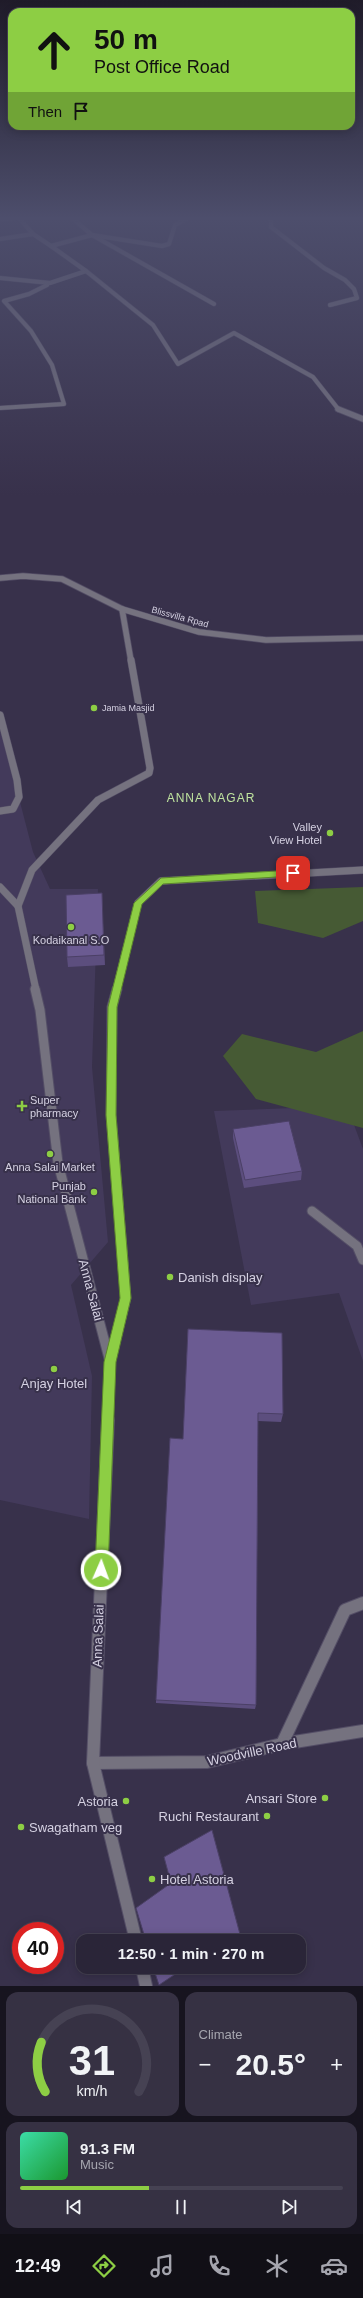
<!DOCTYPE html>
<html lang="en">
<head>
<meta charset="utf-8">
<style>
  :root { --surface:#2a2538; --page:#363143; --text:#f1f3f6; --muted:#a5a5ae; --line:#464253; --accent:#8dce44 }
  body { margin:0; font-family:Helvetica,sans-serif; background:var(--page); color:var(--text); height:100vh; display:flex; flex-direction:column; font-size:15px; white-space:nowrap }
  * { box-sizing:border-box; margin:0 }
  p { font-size:13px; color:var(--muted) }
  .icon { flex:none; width:22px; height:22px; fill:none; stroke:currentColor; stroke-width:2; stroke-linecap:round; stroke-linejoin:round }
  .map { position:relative; height:1986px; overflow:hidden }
  .side { display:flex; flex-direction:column; gap:6px; padding:6px; background:#17141f; flex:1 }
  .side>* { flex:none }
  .hud { position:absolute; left:8px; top:8px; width:347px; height:122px; border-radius:12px; box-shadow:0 2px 10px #0003,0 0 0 1px var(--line); background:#8dce44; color:#111; overflow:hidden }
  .speed { position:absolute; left:12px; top:1922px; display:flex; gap:8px; font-size:20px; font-weight:700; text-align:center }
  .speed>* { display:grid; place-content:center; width:52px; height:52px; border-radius:50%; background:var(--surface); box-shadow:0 2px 10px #0003,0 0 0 1px var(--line); line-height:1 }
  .speed .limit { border:6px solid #d22; background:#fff; color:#111 }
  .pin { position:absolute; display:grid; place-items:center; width:34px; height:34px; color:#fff; margin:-17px; border-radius:8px; box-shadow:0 2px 6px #0006 }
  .me { position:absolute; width:44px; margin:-22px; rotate:2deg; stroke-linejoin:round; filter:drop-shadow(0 0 3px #0008) }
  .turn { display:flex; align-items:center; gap:14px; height:84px; padding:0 20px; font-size:18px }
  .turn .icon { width:52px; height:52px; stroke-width:2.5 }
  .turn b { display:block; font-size:28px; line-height:34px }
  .then { display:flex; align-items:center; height:38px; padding:0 20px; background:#0003; gap:8px; font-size:15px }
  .big { font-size:30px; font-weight:700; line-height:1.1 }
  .side .widget { flex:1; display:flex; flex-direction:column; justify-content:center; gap:6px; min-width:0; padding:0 14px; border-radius:12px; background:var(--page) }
  .side .dial { align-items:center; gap:0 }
  .dial svg { height:104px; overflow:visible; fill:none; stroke:var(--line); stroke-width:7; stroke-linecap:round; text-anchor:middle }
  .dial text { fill:var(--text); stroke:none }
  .song { display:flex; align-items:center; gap:12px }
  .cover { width:48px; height:48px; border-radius:6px; background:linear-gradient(135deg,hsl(160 70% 55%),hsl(130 70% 35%)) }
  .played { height:4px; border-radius:2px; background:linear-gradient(90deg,var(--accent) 40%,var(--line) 40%) }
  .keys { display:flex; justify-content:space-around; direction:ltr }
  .heat { display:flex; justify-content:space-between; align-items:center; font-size:22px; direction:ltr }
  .side .tiles { flex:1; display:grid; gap:6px; grid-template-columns:1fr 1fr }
  .widget:last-child { grid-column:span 2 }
  .trip { position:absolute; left:76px; top:1934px; width:230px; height:40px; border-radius:12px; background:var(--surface); box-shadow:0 2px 10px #0003,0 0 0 1px var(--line); font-weight:700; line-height:40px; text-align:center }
  .tabs { display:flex; height:64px; justify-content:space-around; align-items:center; background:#110f16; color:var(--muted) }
  .tabs .icon { width:28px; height:28px }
  .tabs .on { color:var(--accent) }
  .tabs b { font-size:18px; color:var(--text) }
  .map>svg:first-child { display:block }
  .built { fill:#433a5b }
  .green { fill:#465a34 }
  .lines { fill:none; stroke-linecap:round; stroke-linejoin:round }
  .service-far1-casing { stroke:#544e66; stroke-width:11 }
  .service-casing { stroke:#544e66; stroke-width:14 }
  .minor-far4-casing { stroke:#544e66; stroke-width:5 }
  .minor-far3-casing { stroke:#544e66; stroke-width:7 }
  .minor-far2-casing { stroke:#544e66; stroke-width:8 }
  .minor-far1-casing { stroke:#544e66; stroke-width:11 }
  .minor-casing { stroke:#544e66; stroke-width:14 }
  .tertiary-far2-casing { stroke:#544e66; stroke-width:8 }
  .tertiary-far1-casing { stroke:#544e66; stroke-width:11 }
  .tertiary-casing { stroke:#544e66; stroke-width:14 }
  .service-far1 { stroke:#75727f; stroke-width:9 }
  .service { stroke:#75727f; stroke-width:12 }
  .minor-far4 { stroke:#75727f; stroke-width:4 }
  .minor-far3 { stroke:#75727f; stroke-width:5.5 }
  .minor-far2 { stroke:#75727f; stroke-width:7 }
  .minor-far1 { stroke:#75727f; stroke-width:9 }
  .minor { stroke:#75727f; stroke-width:12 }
  .tertiary-far2 { stroke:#75727f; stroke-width:7 }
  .tertiary-far1 { stroke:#75727f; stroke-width:9 }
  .tertiary { stroke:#75727f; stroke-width:12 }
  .wall { fill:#5c4e7e }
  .building { fill:#6b5b92; stroke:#4b4066 }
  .route { fill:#8dce44; stroke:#5c862c }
  .poi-dot { fill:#8dce44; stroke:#38314b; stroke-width:1.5 }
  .labels { text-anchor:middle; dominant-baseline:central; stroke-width:4; stroke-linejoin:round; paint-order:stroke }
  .far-street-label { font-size:9px; fill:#d5d1e2; stroke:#38314b }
  .far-poi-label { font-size:9px; fill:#d5d1e2; stroke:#38314b; text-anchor:start }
  .poi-label { font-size:11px; fill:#d5d1e2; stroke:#38314b; text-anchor:end }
  .neighbourhood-label { font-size:12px; letter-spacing:1px; fill:#bfe49f; stroke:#38314b }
  .near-poi-label { font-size:13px; fill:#d5d1e2; stroke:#38314b; text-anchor:start }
  .near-street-label { font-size:13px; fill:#d5d1e2; stroke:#38314b }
</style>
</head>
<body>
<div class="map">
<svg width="363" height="1986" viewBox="0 0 363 1986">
  <rect width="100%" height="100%" fill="#38314b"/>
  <g class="built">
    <path d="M0,725L33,852L50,889H98L92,1067L108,1242L71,1285L92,1376L89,1519L0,1500Z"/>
    <path d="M347,1106L363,1149V1361L339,1293L251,1305L214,1111Z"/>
  </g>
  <g class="green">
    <path d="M363,887V921L323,938L258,923L255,891Z"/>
    <path d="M363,1031V1128L256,1099L223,1056L242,1034L316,1052Z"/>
  </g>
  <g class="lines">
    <defs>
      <path id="service-far1" d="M312,1211L357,1246L363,1260"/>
      <path id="service" d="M282,1744L345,1610L363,1603"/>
      <g id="minor-far4">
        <path d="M19,218L33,234L51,246"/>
        <path d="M72,218L92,235L214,304"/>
        <path d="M271,218V227L324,268L345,280L354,289L357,298L330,305"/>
        <path d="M0,220L14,218"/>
        <path d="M0,239L33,234"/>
        <path d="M86,271L153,325L178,364L234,333L313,377L339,410"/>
        <path d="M0,278L50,283L86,271L51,246L92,235L162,246L169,244L175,225L188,218"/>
        <path d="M0,408L64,404L52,365L31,331L4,301L29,294L47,285"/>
      </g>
      <g id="minor-far3">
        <path d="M338,409L363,419"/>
        <path d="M0,578L23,576L62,579L122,609L199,632L266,640L363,638"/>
        <path d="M122,609L131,661"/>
      </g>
      <g id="minor-far2">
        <path d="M0,715L17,780L19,797L13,809L0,811"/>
        <path d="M18,906L32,870L98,800L149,773L150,768L131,660"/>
        <path d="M116,990L138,903L161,881L363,870"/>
      </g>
      <path id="minor-far1" d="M110,1362L126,1298L111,1115L112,1007L117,989"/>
      <path id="minor" d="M93,1763L207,1762L282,1744L363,1731"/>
      <path id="tertiary-far2" d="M0,887L18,906L36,990"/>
      <path id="tertiary-far1" d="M35,989L40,1010L58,1163L110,1362L108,1421"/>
      <g id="tertiary">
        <path d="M108,1420L93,1763L136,1941"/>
        <path d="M142,1967L146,1986"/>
      </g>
    </defs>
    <use href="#service-far1" class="service-far1-casing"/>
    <use href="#service" class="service-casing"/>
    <use href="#minor-far4" class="minor-far4-casing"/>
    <use href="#minor-far3" class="minor-far3-casing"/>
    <use href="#minor-far2" class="minor-far2-casing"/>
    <use href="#minor-far1" class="minor-far1-casing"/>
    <use href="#minor" class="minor-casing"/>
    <use href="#tertiary-far2" class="tertiary-far2-casing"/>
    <use href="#tertiary-far1" class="tertiary-far1-casing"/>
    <use href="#tertiary" class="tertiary-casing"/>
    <use href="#service-far1" class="service-far1"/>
    <use href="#service" class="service"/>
    <use href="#minor-far4" class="minor-far4"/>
    <use href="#minor-far3" class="minor-far3"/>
    <use href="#minor-far2" class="minor-far2"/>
    <use href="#minor-far1" class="minor-far1"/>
    <use href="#minor" class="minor"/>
    <use href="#tertiary-far2" class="tertiary-far2"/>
    <use href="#tertiary-far1" class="tertiary-far1"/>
    <use href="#tertiary" class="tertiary"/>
  </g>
  <g class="wall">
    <path d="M102,902L105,965L68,967L67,957Z"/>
    <path d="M233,1129L302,1171L301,1180L244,1188L233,1138Z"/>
    <path d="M188,1329L283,1414L281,1422L258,1421L256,1705L255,1709L156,1703V1700L183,1439Z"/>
  </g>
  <g class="building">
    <path d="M102,893L104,955L67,957L66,895Z"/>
    <path d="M289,1121L302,1171L245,1180L233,1129Z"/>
    <path d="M188,1329L282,1333L283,1414L258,1413L256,1705L156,1700L170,1438L183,1439Z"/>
    <path d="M212,1830L241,1938L236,1941H146L136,1908L171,1883L164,1857Z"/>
    <path d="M153,1967H186L159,1985Z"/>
  </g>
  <linearGradient id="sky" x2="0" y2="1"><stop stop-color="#1f1b29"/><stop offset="0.44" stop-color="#4d4e6c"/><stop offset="1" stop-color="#4d4e6c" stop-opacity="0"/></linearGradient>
  <rect width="363" height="496" fill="url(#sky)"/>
  <path class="route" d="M293,870L297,873L293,876L163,884L142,904L117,1007L116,1115L131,1298L116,1362L108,1570L106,1574L101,1576L97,1574L95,1570L104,1362L120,1298L106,1115L108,1007L134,903L161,878Z"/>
  <g class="poi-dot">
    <circle cx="94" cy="708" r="4"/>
    <circle cx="330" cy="833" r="4"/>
    <circle cx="71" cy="927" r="4"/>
    <path d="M20 1100h4v4h4v4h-4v4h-4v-4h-4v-4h4z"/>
    <circle cx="50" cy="1154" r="4"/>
    <circle cx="94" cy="1192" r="4"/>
    <circle cx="170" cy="1277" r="4"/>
    <circle cx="54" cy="1369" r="4"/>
    <circle cx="325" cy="1798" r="4"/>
    <circle cx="126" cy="1801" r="4"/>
    <circle cx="267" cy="1816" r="4"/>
    <circle cx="21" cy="1827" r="4"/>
    <circle cx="152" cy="1879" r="4"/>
  </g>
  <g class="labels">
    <g class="far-street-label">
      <text transform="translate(180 617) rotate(15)">Blissvilla Rpad</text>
    </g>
    <g class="far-poi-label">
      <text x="102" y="708">Jamia Masjid</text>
    </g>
    <g class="poi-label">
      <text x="322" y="827">Valley<tspan x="322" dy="13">View Hotel</tspan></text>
      <text x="71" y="940" text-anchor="middle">Kodaikanal S.O</text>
      <text x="30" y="1100" text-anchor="start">Super<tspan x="30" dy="13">pharmacy</tspan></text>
      <text x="50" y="1167" text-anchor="middle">Anna Salai Market</text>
      <text x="86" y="1186">Punjab<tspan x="86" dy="13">National Bank</tspan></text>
    </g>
    <g class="neighbourhood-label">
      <text x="211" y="798">ANNA NAGAR</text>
    </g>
    <g class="near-poi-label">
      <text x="178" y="1277">Danish display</text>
      <text x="54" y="1383" text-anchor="middle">Anjay Hotel</text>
      <text x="317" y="1798" text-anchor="end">Ansari Store</text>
      <text x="118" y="1801" text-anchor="end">Astoria</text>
      <text x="259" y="1816" text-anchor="end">Ruchi Restaurant</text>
      <text x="29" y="1827">Swagatham veg</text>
      <text x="160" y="1879">Hotel Astoria</text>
    </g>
    <g class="near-street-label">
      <text transform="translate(91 1290) rotate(75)">Anna Salai</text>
      <text transform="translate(98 1636) rotate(-88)">Anna Salai</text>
      <text transform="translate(252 1752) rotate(-12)">Woodville Road</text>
    </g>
  </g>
</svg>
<div class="speed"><div class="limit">40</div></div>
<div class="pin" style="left:293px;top:873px;background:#d93025"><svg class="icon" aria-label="arrive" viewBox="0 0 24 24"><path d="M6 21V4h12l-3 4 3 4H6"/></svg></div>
<svg class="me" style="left:101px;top:1570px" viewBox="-20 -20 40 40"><circle r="17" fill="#8dce44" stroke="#fff" stroke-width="3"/><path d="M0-11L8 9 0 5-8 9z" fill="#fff"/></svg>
<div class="trip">12:50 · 1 min · 270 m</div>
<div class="hud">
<div class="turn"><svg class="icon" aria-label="ahead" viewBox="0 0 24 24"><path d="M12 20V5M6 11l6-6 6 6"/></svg><div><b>50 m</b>Post Office Road</div></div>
<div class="then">Then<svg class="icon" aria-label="arrive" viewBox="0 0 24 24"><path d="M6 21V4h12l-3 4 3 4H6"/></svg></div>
</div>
</div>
<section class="side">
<div class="tiles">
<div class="widget dial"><svg viewBox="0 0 100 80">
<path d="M14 69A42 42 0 1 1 86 69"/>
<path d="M14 69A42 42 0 0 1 11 31" stroke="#8dce44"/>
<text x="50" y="56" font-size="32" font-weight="700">31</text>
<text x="50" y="72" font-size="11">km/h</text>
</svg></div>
<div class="widget"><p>Climate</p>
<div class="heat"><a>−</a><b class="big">20.5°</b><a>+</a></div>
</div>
<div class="widget">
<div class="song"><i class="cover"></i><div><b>91.3 FM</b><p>Music</p></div></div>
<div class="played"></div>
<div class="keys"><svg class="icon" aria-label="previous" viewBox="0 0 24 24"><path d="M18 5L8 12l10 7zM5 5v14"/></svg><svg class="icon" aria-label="pause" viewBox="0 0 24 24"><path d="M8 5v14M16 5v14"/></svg><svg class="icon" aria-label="next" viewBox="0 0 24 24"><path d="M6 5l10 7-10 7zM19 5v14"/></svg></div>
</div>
</div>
</section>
<nav class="tabs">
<b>12:49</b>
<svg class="icon on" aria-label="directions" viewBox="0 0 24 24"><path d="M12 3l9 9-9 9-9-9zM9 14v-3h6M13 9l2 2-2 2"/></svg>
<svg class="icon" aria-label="music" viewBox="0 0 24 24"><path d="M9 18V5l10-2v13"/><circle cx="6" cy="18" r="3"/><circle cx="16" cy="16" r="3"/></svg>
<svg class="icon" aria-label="phone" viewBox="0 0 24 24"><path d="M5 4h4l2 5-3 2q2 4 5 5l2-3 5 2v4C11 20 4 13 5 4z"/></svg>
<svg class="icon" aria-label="climate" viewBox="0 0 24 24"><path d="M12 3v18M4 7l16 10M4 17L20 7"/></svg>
<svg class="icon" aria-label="car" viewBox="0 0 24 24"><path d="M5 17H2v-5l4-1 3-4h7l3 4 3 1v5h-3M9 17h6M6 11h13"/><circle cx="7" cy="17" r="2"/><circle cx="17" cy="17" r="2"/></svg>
</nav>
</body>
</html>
